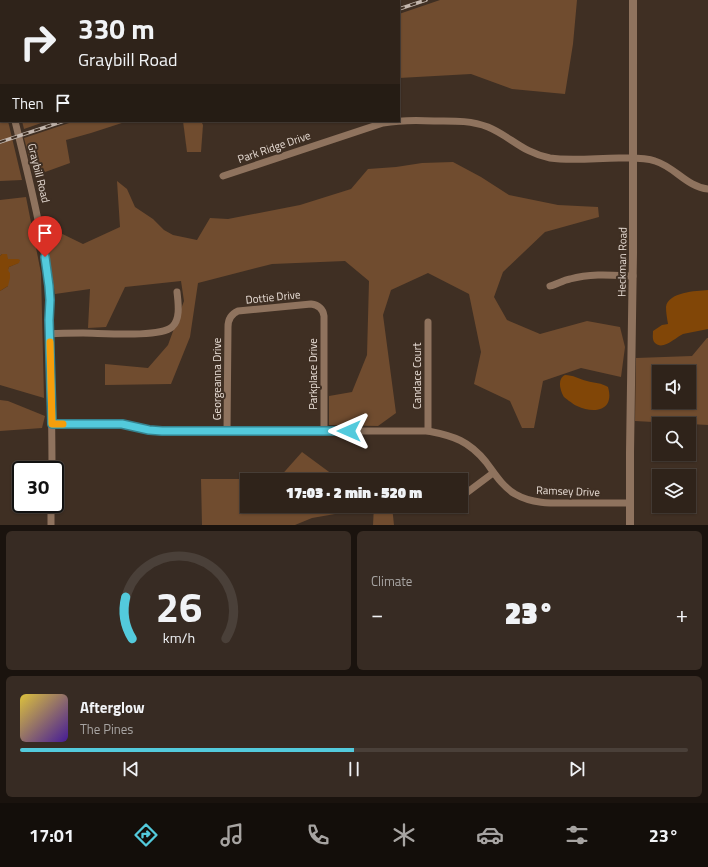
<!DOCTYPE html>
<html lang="en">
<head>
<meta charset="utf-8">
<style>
  :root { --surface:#2f231a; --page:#372b23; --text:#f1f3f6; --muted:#a7a4a2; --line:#4a4039; --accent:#53cadc }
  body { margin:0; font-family:"Titillium Web",sans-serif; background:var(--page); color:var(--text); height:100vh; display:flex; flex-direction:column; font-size:15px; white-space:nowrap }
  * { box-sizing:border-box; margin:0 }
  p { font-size:13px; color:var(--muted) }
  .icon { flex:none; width:22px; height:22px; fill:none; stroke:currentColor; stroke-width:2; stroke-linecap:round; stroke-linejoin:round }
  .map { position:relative; height:525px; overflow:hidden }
  .drawer { display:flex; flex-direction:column; gap:6px; padding:6px; background:#1a130e; flex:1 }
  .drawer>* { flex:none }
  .hud { position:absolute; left:0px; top:0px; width:400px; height:122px; box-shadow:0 1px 3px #0004,0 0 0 1px var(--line); background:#2f231a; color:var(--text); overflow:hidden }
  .tools { position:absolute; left:652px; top:365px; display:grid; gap:8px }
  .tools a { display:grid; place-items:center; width:44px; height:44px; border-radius:0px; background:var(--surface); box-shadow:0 1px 3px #0004,0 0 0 1px var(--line); font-size:20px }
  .speed { position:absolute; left:12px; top:461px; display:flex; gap:8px; font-size:20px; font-weight:700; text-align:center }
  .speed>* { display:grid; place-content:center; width:52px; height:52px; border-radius:50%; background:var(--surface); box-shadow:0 1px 3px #0004,0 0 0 1px var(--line); line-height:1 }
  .speed .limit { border:2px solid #111; border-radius:6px; background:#fff; color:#111 }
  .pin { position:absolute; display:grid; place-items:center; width:34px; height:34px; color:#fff; margin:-41px -17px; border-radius:50% 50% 50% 0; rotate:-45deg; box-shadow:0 0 4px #0007 }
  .pin .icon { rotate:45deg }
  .me { position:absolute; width:44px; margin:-22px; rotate:270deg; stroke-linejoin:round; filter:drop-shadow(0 0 3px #0008) }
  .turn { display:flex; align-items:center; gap:14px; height:84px; padding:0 12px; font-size:18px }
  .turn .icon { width:52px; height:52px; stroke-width:2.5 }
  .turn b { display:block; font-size:28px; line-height:34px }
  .then { display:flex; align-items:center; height:38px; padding:0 12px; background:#0003; gap:8px; font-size:15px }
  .big { font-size:30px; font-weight:800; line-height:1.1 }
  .drawer .card { flex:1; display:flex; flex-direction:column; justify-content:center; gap:6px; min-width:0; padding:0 14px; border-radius:6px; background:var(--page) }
  .drawer .dial { align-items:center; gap:0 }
  .dial svg { height:104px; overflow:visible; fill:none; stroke:var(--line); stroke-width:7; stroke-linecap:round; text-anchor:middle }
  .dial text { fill:var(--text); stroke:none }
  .song { display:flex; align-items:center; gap:12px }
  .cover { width:48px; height:48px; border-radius:6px; background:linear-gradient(135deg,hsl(50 70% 55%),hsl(260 70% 35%)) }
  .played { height:4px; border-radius:2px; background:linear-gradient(90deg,var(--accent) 50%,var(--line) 50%) }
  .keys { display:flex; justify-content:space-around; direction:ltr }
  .heat { display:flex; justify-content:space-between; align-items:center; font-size:22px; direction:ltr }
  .drawer .tiles { flex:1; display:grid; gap:6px; grid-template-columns:1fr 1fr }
  .card:last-child { grid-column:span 2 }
  .trip { position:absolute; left:240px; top:473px; width:228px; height:40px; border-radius:0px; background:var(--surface); box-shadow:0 1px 3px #0004,0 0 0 1px var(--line); font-weight:800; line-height:40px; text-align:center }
  .dock { display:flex; height:64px; justify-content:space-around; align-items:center; background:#130e0a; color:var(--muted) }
  .dock .icon { width:28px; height:28px }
  .dock .on { color:var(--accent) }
  .dock b { font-size:18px; color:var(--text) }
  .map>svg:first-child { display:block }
  .green { fill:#704c2f; fill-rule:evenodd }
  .water { fill:#814607 }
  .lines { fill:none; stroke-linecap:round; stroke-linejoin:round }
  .minor { stroke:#8f735e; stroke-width:7 }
  .tertiary { stroke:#8f735e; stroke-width:8 }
  .rail-casing { stroke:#c3b6ad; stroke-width:3.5 }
  .rail { stroke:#3f2f23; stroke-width:2; stroke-dasharray:6; stroke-linecap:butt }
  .route-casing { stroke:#36838f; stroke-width:10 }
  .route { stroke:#53cadc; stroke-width:7 }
  .slow { stroke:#f59e0b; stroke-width:7 }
  .labels { text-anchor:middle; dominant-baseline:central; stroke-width:4; stroke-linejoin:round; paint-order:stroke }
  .street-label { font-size:11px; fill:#e9ded6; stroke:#3f2f23 }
</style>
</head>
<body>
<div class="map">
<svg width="708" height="525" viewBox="0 0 708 525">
  <rect width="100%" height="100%" fill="#3f2f23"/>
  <g class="green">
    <path d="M0,0H399L396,1H1V46H0Z"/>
    <path d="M440,0H577L573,44L565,94L512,89L471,74L399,78V14Z"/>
    <path d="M0,89L1,93V121H8L22,180L0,181Z"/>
    <path d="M22,121H47L24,129Z"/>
    <path d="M75,121H128L91,133L66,140L70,163L34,176L24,138Z"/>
    <path d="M183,121H201L203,125L201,152H187Z"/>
    <path d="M453,162L481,177L509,195L558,205L598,207L599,217L545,232L503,272L494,297L507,320L540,334L587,321L620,327L625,347L621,377L581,368L543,381L534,428H522L510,401L474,384L481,352L469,294L428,273L391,290L383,315L396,413L378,426L329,425V396L352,392L367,355L369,281L345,261L272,264L198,283L190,337L171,384L105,385V364L148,368L168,345L184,301L181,281L125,287L106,327L88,328L90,289L55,294L44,225L83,244L120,227L117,181L127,189L135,207L153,219L164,230L173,235L197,240L210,218L228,219L300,205L351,189L368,169L396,167L422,163Z"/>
    <path d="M26,197L41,273L44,398L0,385V291L8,286V269L9,267L18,263V259H8L2,254L0,256V200Z"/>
    <path d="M707,338H708V425L635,421L636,358L692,356ZM659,372H689V402H659Z"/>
    <path d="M0,400L8,401L45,416L42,428L0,431Z"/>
    <path d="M302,452L340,480H247V506H339L335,514L312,518L295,525H202L201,479H278Z"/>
    <path d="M376,474L389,475V480H376Z"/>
    <path d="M374,506H392L394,525H373Z"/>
  </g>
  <g class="water">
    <path d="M2,254H7L8,259H18L20,260L19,263L9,267C8,270 8,271 10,273V278L8,286L0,291V256Z"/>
    <path d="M708,290V329C700,331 691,332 683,334C676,337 663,351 655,343C652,340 653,335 653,331L662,325L668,324C667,318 666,313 666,307C668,292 696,291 708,290Z"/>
    <path d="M565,375C573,375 579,379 587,381C594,383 602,383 608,387C615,411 594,414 577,406C574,405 571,402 569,401C567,399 565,398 564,397C562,394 560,388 560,385C560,380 561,377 565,375Z"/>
  </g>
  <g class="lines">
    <g class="minor">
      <path d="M0,56L1,61"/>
      <path d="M15,121C28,175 42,229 49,285C51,302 49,319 50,336C51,381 52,425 52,470"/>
      <path d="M223,176L383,123C400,120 417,120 434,121C452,121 470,120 488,127C510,136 523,153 550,158C571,161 597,158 619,158C631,158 644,157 655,161C675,167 687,187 708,189"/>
      <path d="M550,286C557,284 564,280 570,279C591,273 612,275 633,276"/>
      <path d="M428,322V431"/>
      <path d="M50,334C61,333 72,333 83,333C101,333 159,338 172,327C181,319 178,302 177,292"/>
      <path d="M52,424H122L149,430L174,431H428C454,436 469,441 486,462C495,474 502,486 515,494C534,505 556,503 578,503C595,503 613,503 630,503"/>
      <path d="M227,431L228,327C228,319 231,314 238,311L311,304C319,305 323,309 324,316V431"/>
      <path d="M461,497L493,473"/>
      <path d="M448,507L449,506"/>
      <path d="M51,525V504"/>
    </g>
    <path class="tertiary" d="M630,525V452L633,252V0"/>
    <defs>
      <g id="rail">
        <path d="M399,9L426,0"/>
        <path d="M0,142L64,121"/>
      </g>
    </defs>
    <use href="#rail" class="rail-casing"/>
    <use href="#rail" class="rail"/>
  </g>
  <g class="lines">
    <defs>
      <path id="route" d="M45,257L49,286L50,300L49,320L52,424H122L149,430L162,431H349"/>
    </defs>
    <use href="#route" class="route-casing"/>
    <use href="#route" class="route"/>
    <path class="slow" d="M50,342L52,424H63"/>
  </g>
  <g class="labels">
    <g class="street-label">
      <text transform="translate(274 147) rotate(-19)">Park Ridge Drive</text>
      <text transform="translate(39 173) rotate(76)">Graybill Road</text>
      <text transform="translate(622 262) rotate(-89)">Heckman Road</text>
      <text transform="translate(273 297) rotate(-6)">Dottie Drive</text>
      <text transform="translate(313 374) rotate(-90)">Parkplace Drive</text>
      <text transform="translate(417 376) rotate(-90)">Candace Court</text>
      <text transform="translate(217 379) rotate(-90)">Georgeanna Drive</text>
      <text transform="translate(568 491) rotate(2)">Ramsey Drive</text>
    </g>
  </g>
</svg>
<div class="tools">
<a><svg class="icon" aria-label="sound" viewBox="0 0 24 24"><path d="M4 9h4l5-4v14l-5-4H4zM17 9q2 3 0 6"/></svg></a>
<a><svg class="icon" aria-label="search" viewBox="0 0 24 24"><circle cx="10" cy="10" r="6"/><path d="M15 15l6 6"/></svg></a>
<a><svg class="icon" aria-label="layers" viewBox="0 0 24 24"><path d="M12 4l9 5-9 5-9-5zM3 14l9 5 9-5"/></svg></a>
</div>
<div class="speed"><div class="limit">30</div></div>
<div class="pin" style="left:45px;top:257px;background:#d93025"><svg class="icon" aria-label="arrive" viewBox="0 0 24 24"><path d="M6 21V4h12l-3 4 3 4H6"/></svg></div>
<svg class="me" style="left:349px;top:431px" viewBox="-20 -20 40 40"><path d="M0-17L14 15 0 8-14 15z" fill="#53cadc" stroke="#fff" stroke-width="4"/></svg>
<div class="trip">17:03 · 2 min · 520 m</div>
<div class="hud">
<div class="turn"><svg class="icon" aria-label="right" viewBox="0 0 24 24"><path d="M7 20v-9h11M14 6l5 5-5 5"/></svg><div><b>330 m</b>Graybill Road</div></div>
<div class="then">Then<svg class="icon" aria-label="arrive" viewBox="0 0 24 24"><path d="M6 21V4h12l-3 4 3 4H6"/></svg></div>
</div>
</div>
<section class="drawer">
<div class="tiles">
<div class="card dial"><svg viewBox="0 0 100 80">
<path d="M14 69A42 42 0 1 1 86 69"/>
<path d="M14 69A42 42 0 0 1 9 37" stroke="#53cadc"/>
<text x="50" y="56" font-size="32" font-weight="700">26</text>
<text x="50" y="72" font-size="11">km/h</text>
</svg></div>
<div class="card"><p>Climate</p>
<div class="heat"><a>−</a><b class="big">23°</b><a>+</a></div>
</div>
<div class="card">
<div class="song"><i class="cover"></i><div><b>Afterglow</b><p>The Pines</p></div></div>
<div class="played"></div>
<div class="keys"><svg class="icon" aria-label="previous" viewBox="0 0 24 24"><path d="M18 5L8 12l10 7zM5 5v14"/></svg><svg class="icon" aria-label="pause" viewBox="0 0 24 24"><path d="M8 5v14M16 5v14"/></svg><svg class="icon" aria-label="next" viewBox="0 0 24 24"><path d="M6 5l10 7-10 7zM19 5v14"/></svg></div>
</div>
</div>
</section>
<nav class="dock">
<b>17:01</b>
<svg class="icon on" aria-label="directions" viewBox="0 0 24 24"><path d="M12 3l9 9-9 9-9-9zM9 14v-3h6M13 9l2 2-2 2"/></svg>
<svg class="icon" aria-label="music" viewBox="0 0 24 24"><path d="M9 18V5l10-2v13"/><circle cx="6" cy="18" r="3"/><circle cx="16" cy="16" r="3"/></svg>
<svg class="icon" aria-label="phone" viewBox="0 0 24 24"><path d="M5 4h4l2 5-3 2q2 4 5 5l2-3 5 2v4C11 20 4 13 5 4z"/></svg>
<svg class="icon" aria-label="climate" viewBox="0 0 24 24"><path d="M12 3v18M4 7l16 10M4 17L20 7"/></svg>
<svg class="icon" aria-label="car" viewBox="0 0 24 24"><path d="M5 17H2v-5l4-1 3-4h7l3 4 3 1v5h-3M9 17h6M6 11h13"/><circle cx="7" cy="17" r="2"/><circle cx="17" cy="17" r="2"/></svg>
<svg class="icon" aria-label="filters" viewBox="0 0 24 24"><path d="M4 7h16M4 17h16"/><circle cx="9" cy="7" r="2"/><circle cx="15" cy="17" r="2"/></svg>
<b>23°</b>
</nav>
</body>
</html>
